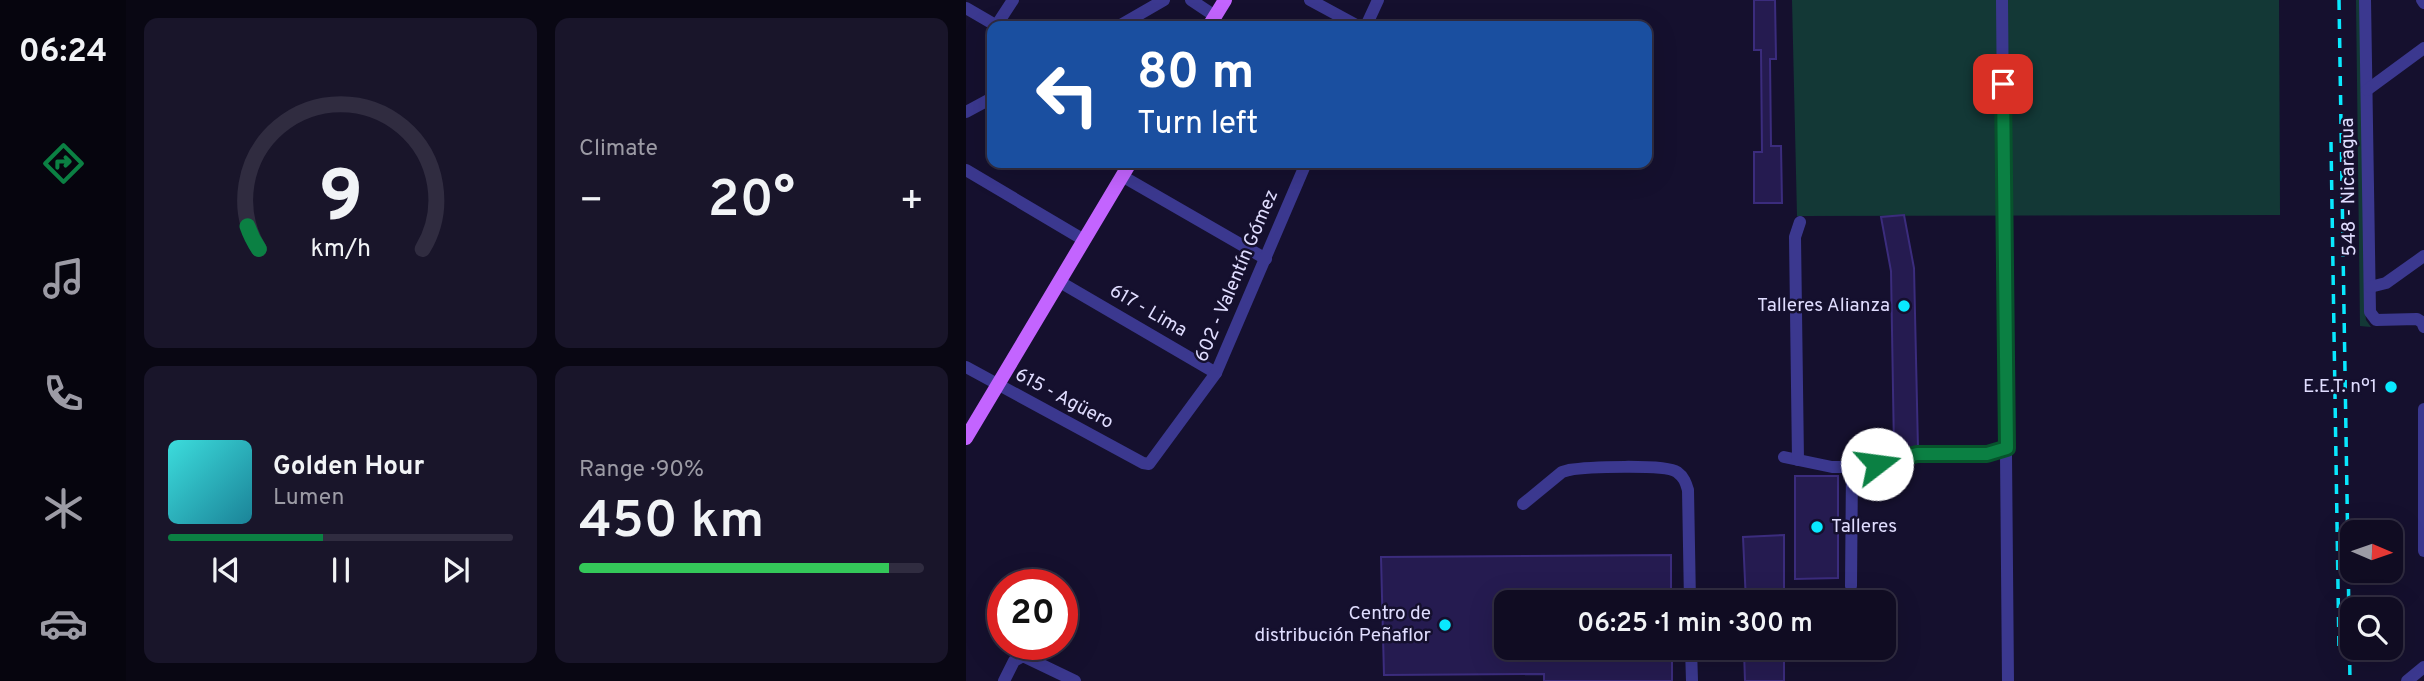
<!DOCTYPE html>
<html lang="en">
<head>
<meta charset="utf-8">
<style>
  :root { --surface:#100c22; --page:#19152a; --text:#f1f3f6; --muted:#9c9ba5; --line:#302c40; --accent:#0b8043 }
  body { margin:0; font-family:Overpass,sans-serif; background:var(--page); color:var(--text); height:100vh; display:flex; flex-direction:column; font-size:26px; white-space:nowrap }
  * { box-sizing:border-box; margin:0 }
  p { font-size:23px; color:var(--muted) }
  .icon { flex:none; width:38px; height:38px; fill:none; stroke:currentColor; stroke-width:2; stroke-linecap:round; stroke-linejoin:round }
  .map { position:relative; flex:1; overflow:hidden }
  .details { display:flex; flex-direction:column; gap:18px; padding:18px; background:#090713; width:840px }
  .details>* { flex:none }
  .hud { position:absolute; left:21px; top:21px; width:665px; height:147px; border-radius:14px; box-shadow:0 7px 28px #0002,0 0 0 2px var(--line); background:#1a4fa0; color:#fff; overflow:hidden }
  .needle { width:46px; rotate:92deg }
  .fabs { position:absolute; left:1374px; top:520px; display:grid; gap:14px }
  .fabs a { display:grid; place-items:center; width:63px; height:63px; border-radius:14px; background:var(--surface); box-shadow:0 7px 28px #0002,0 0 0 2px var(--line); font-size:35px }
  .speed { position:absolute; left:21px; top:569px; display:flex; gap:14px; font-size:35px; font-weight:700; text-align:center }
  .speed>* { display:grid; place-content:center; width:91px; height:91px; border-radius:50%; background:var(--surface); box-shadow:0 7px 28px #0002,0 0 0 2px var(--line); line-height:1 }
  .speed .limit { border:10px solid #d22; background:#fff; color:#111 }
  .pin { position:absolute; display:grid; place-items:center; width:60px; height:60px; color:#fff; margin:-30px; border-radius:14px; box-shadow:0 4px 10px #0006 }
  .me { position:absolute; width:77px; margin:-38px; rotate:75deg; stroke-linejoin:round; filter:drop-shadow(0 0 5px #0008) }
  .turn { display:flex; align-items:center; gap:24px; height:147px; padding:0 35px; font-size:32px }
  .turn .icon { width:91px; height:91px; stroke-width:2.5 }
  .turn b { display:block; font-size:49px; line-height:60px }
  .big { font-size:52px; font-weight:600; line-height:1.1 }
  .details .widget { flex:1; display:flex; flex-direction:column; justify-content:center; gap:10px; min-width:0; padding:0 24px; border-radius:14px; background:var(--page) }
  .details .dial { align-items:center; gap:0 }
  .dial svg { height:182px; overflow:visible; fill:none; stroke:var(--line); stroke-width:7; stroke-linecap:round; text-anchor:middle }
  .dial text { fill:var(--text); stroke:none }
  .song { display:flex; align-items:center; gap:21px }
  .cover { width:84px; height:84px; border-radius:10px; background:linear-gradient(135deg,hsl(180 70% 55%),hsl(190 70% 35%)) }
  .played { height:7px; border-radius:4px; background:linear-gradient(90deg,var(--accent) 45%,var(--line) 45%) }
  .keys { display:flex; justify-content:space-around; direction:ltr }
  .heat { display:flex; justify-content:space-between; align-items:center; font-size:38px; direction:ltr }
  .charge { height:10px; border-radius:5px; background:linear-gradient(90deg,#34c759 90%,var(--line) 0) }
  .details .tiles { flex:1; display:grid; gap:18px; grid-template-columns:repeat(2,1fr) }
  .trip { position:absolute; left:528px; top:590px; width:402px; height:70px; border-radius:14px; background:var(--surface); box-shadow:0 7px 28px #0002,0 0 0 2px var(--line); font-weight:600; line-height:70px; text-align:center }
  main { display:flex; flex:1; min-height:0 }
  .tab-bar { display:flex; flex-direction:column; width:126px; justify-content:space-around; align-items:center; background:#06050e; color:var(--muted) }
  .tab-bar .icon { width:49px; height:49px }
  .tab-bar .active { color:var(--accent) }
  .tab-bar b { font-size:32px; color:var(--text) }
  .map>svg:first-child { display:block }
  .green { fill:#133836 }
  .building { fill:#251b50; stroke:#3b2c7d; stroke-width:2 }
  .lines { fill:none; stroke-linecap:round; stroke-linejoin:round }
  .minor { stroke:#3b388f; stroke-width:12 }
  .major { stroke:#c364ff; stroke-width:14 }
  .rail { stroke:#09e9ff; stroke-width:3.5; stroke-dasharray:10 9; stroke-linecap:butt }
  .route-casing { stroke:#07532c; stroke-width:18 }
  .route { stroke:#0b8043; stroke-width:12 }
  .poi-dot { fill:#09e9ff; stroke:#15102e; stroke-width:2.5 }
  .labels { text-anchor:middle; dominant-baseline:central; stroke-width:5; stroke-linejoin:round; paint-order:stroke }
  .street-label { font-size:19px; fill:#e0ddff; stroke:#15102e }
  .poi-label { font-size:19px; fill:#e0ddff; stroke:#15102e; text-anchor:end }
</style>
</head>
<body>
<main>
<nav class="tab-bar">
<b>06:24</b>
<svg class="icon active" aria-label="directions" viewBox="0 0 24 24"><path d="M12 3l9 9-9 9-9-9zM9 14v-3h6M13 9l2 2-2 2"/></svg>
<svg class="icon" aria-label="music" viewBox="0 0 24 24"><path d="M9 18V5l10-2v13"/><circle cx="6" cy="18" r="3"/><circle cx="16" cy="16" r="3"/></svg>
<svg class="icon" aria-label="phone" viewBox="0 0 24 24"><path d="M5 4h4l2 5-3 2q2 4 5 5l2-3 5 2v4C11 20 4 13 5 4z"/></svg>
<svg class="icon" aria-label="climate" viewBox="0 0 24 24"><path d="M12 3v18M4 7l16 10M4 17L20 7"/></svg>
<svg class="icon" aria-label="car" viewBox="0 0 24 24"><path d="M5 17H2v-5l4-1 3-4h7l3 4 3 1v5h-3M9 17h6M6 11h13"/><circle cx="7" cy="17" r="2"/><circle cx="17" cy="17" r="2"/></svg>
</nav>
<section class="details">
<div class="tiles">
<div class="widget dial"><svg viewBox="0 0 100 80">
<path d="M14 69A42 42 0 1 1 86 69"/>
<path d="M14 69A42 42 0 0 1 9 59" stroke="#0b8043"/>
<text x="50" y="56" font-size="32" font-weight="700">9</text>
<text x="50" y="72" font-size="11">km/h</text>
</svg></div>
<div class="widget"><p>Climate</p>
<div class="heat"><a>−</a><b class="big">20°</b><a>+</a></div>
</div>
<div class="widget">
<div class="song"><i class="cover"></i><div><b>Golden Hour</b><p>Lumen</p></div></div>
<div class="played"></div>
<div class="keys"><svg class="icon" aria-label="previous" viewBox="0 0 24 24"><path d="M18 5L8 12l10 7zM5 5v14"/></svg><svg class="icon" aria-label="pause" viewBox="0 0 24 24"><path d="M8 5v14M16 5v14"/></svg><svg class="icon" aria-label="next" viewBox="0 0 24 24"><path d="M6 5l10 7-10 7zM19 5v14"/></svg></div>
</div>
<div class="widget"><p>Range · 90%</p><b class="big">450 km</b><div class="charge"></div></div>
</div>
</section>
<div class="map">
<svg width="1458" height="681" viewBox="0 0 1458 681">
  <rect width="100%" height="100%" fill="#15102e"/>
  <g class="green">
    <path d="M826,0H1313L1314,215L831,216Z"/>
    <path d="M1390,0H1395L1399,310L1400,320L1405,327L1394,326Z"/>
  </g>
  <g class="building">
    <path d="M788,0H809L810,59H804L805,146H815L816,203H788V152H796L795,50H788Z"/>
    <path d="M938,215L948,268L952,449H928L925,271L915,217Z"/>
    <path d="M829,476H872V578L829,579Z"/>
    <path d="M818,535V602H780L777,537Z"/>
    <path d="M705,555V602H541V648H706V681H578V674L418,675L415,557Z"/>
    <path d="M778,651H818V681H779Z"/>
  </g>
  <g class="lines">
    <g class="minor">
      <path d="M225,0L249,16"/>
      <path d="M344,0L392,26"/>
      <path d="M1036,0L1042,681"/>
      <path d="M1399,0L1404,312L1410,320L1451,319L1456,322L1458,327"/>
      <path d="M1456,0L1458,3"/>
      <path d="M0,8L31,26"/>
      <path d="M30,26L47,0"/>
      <path d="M153,26L198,0"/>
      <path d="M400,26L412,0"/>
      <path d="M1401,90L1458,48"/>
      <path d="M0,112L26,98"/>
      <path d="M0,170L118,240"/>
      <path d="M156,176L300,259"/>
      <path d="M94,282L250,373"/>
      <path d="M1404,287L1420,283L1458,256"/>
      <path d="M0,367L177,463L183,464L250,373L340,163"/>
      <path d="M1458,409V551"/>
      <path d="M818,457L866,467H897L926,462L951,454H1021L1041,448"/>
      <path d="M832,460L829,237L834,222"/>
      <path d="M557,504L596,472L603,470C620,467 699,464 711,472C718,477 720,483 722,490L724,602"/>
      <path d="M885,586L886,467"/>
      <path d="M725,648L726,681"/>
      <path d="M38,681L48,661L57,656L109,681"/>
      <path d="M1441,681L1458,667"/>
    </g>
    <g class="major">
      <path d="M243,26L259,0"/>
      <path d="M0,438L164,163"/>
    </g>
    <g class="rail">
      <path d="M1373,0L1384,681"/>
      <path d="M1365,142L1373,650"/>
    </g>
  </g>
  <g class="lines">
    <defs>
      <path id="route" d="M911,464L951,454H1021L1041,448L1037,84"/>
    </defs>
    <use href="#route" class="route-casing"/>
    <use href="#route" class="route"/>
  </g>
  <g class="poi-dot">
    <circle cx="938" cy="306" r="7"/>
    <circle cx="1425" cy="387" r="7"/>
    <circle cx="851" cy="527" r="7"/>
    <circle cx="479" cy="625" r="7"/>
  </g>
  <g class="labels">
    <g class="street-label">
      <text transform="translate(1383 187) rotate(-91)">548 - Nicaragua</text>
      <text transform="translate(271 276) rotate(-67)">602 - Valentín Gómez</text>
      <text transform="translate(182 311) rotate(30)">617 - Lima</text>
      <text transform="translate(98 399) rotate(28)">615 - Agüero</text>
    </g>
    <g class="poi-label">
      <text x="924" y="306">Talleres Alianza</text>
      <text x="1411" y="387">E.E.T. nº1</text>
      <text x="865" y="527" text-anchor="start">Talleres</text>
      <text x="465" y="614">Centro de<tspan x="465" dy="22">distribución Peñaflor</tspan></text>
    </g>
  </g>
</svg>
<div class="fabs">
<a><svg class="needle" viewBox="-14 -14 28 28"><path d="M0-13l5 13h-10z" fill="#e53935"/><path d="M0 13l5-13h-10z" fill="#9c9ba5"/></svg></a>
<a><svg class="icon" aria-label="search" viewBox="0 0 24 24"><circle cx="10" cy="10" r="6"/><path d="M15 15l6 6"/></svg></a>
</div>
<div class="speed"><div class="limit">20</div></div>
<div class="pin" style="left:1037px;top:84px;background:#d93025"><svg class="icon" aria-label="arrive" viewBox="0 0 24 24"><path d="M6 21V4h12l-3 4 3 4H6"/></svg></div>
<svg class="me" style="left:911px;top:464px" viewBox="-20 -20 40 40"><circle r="19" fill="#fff"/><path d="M0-13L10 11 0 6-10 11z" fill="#0b8043"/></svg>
<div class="trip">06:25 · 1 min · 300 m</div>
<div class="hud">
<div class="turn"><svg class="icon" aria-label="left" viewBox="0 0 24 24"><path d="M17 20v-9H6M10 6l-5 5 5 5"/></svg><div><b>80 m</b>Turn left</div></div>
</div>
</div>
</main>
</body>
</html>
